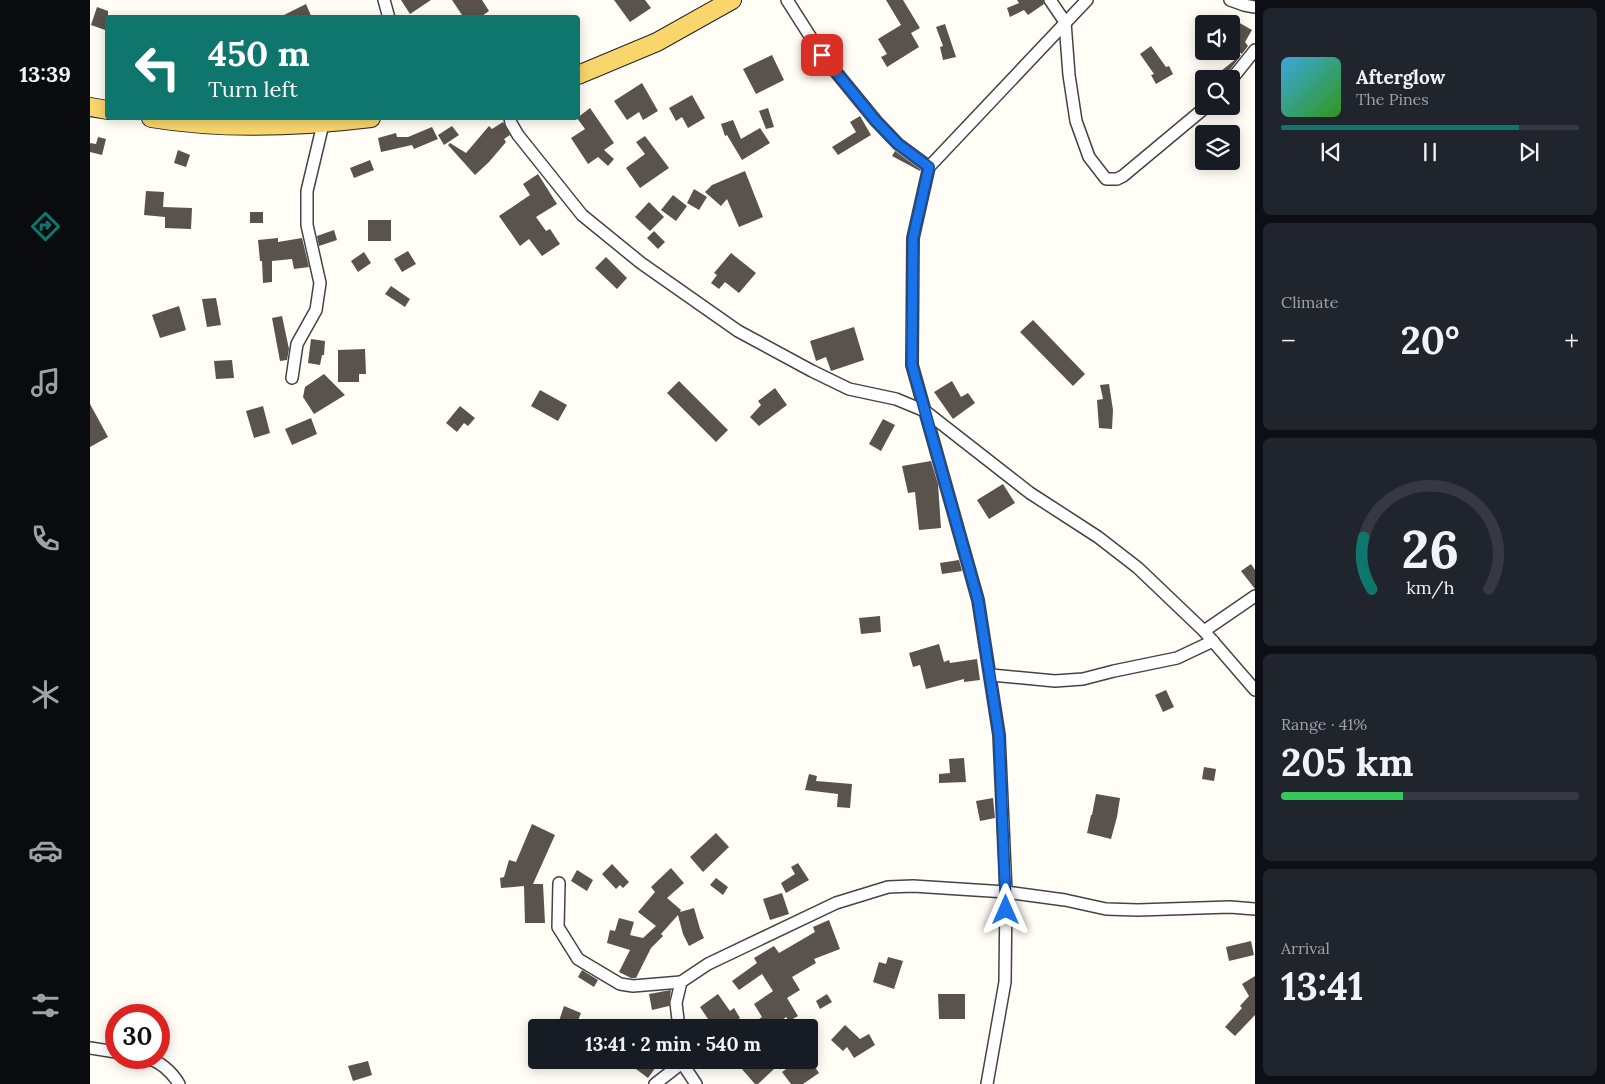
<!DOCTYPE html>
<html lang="en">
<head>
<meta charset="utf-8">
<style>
  :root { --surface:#171b24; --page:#20242c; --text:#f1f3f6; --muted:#9ea1a6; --line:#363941; --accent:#0f766e }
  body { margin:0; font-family:Lora,serif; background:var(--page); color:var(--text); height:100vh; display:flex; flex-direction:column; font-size:19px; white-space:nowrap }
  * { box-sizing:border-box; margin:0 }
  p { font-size:16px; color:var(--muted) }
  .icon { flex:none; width:28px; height:28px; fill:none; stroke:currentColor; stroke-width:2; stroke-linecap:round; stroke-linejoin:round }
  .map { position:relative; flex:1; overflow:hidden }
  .sheet { display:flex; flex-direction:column; gap:8px; padding:8px; background:#0d0f14; width:350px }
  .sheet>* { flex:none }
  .guide { position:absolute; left:15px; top:15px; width:475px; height:105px; border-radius:5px; box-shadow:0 2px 12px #0003; background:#0f766e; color:#fff; overflow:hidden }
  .buttons { position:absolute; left:1105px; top:15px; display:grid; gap:10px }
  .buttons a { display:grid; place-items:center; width:45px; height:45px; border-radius:5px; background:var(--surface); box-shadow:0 2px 12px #0003; font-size:25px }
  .speed { position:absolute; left:15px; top:1004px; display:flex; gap:10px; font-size:25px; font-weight:700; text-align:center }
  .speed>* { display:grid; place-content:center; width:65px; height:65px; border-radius:50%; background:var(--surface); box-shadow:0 2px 12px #0003; line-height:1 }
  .speed .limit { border:8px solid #d22; background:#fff; color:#111 }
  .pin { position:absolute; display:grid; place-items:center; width:42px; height:42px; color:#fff; margin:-21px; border-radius:10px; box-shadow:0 2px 8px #0006 }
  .me { position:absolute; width:55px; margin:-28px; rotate:0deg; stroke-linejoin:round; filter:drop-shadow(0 0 4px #0008) }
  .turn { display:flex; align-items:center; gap:18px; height:105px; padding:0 20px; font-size:22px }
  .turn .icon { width:65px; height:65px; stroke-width:2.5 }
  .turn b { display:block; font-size:35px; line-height:42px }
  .big { font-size:38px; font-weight:700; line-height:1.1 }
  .sheet .tile { flex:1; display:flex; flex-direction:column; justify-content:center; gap:8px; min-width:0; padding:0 18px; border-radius:8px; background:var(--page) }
  .sheet .dial { align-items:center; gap:0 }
  .dial svg { height:130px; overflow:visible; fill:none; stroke:var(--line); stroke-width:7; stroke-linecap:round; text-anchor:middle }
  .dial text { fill:var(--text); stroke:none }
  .song { display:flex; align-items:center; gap:15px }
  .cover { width:60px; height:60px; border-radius:8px; background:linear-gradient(135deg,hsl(200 70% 55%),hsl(110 70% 35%)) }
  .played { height:5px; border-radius:2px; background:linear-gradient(90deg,var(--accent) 80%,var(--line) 80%) }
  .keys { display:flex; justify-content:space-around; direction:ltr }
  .heat { display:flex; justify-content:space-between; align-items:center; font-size:28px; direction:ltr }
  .charge { height:8px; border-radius:4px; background:linear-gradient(90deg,#34c759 41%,var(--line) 0) }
  .trip { position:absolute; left:438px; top:1019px; width:290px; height:50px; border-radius:5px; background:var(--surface); box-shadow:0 2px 12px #0003; font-weight:700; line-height:50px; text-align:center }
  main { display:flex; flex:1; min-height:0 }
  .dock { display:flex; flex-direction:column; width:90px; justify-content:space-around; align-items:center; background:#090b0e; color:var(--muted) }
  .dock .icon { width:35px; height:35px }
  .dock .on { color:var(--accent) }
  .dock b { font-size:22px; color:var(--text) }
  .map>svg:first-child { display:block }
  .building { fill:#5a524d }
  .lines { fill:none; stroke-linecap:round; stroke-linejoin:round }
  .minor-casing { stroke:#444; stroke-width:14 }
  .primary-casing { stroke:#222; stroke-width:20 }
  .minor { stroke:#fff; stroke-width:11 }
  .primary { stroke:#f9d66b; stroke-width:18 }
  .route-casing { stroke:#114b97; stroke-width:12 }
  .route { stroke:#1a73e8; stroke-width:9 }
</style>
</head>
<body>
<main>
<nav class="dock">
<b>13:39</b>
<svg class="icon on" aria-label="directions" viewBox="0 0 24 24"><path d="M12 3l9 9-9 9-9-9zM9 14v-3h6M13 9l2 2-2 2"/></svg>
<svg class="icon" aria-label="music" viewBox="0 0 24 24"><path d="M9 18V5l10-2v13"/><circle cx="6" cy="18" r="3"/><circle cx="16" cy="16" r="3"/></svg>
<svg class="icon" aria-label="phone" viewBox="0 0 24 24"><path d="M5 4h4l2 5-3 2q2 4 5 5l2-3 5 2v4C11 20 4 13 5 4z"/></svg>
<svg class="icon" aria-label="climate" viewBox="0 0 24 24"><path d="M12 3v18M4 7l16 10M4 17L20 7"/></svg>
<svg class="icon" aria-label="car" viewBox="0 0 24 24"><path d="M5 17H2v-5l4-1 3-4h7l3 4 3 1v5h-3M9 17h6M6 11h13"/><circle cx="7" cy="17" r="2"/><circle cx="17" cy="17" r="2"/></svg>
<svg class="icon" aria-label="filters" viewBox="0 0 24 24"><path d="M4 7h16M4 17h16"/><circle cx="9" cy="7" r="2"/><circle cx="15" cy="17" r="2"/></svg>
</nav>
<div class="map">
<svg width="1165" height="1084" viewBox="0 0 1165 1084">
  <rect width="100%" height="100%" fill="#fffdf5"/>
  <g class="building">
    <path d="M311,0H341L320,14Z"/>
    <path d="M362,0H392L399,11L389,18H374Z"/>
    <path d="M524,0H555L561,8L540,22Z"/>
    <path d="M796,0H813L830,28L821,33L829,47L797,67L791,57L797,54L788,39L811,25Z"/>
    <path d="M927,0H953L954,4L938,15L934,10L920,17L917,8L929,3Z"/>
    <path d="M216,4L222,18H188Z"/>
    <path d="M7,7L18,11V31L1,25Z"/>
    <path d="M1141,18L1162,30L1155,42L1158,46L1135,76L1131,71L1152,54L1141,47Z"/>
    <path d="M855,24L866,57L853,60L850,47L853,46L846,27Z"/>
    <path d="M1061,46L1076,67L1079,66L1083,74L1066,84L1061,75L1064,74L1050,54Z"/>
    <path d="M682,55L694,80L666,94L653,69Z"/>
    <path d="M552,83L568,111L553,120L549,112L537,120L524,101Z"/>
    <path d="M602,95L615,118L598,128L592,117L586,121L579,108Z"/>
    <path d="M500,108L524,143L514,150L524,159L518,166L508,157L498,164L481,138L495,129L487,118Z"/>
    <path d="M678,108L684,127L676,129L669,111Z"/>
    <path d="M770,116L781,135L748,155L742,147L766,132L760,122Z"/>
    <path d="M643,120L651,139L670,128L680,143L652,160L637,135L635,136L631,124Z"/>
    <path d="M413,122L420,135L414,139L416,142L399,162L385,175L358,145L360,143L376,153L399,126L402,129Z"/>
    <path d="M362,126L369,135L354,145L348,135Z"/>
    <path d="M342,127L348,139L324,149L322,145L291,152L288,138L306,133L307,137H318Z"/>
    <path d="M555,136L579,168L550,188L536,168L555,154L546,142Z"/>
    <path d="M8,137L16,139L12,155L0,152V143L6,144Z"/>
    <path d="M88,150L100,155L96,167L84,163Z"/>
    <path d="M805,151L831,170L830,171L802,156Z"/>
    <path d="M280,160L284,170L264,178L260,168Z"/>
    <path d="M655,171L673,217L649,227L637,199L631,206L615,192L622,185Z"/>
    <path d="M448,174L467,204L446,217L456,231L460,229L470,244L452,256L439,239L430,246L409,216L440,195L433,184Z"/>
    <path d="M604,189L617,197L609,210L597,203Z"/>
    <path d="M56,191L74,192L73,207L102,208L101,229L75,228V217L54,215Z"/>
    <path d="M583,195L597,206L586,221L571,210Z"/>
    <path d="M559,202L574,217L560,231L545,217Z"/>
    <rect x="160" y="212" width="13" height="11"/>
    <rect x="278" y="220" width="23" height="21"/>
    <path d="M244,230L247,240L229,246L227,236Z"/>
    <path d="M564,231L575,242L568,249L557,238Z"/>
    <path d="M188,238V242L212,238L219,267L204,269L202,259L182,261V282L173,283L172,261H170L168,240Z"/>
    <path d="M318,251L326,264L312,272L304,259Z"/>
    <path d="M274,252L281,263L268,272L261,261Z"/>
    <path d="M641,253L666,273L649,293L635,282L629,289L621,283L627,275L624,273Z"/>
    <path d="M516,257L537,278L527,289L505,268Z"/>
    <path d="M301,286L320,299L315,307L295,294Z"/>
    <path d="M126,298L131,325L117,327L112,299Z"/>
    <path d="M89,306L96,330L70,338L62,315Z"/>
    <path d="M192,316L199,349L197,360L190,361L182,318Z"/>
    <path d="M943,320L995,374L983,386L930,332Z"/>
    <path d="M764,327L774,360L741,371L736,357L726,361L720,341Z"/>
    <path d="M221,339L235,341L234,355H232L230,365L218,363Z"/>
    <path d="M275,349L276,374H269V382H248V350Z"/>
    <path d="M142,360L144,378L126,379L124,361Z"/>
    <path d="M234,374L255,395L224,414L213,397L215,387Z"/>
    <path d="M589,381L638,430L626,442L577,393Z"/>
    <path d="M862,381L871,397L878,393L885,403L863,419L844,392Z"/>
    <path d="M1019,384L1023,410L1022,429L1009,428L1007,400L1013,399L1010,385Z"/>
    <path d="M685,388L697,405L669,426L660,417L671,405L668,401Z"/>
    <path d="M450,390L477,405L468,421L441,406Z"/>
    <path d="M0,404L18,437L0,447Z"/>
    <path d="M173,406L180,433L164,438L156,411Z"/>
    <path d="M370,406L385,418L378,426L374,423L367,432L356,423Z"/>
    <path d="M221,418L227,434L202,445L195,429Z"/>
    <path d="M793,419L805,425L791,451L779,444Z"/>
    <path d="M841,461L848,484L851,528L829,530L825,492L818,493L812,466Z"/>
    <path d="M913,484L925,503L899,519L887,500Z"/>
    <path d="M869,560L872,571L852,574L850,563Z"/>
    <path d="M1161,564L1165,570V589L1151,571Z"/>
    <path d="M790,616L791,632L771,634L769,618Z"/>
    <path d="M849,644L854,662L859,660L860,663L887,659L890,680L874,682V679L836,689L830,665L823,667L819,653Z"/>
    <path d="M1076,690L1084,707L1073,712L1065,695Z"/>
    <path d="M874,758L876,782L849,783V774L860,773L859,759Z"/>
    <path d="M1114,767L1126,769L1124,781L1112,779Z"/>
    <path d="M719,774L727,776L726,781L762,784L760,808L747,807L748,794L715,790Z"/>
    <path d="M1006,794L1030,798L1027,817L1021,839L997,833L1001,815H1002Z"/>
    <path d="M903,798L905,818L890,821L886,801Z"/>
    <path d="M442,824L465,835L443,884H453L455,923H435L434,886L411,888L410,878L414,877L419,860L426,862Z"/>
    <path d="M626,833L639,847L613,872L600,857Z"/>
    <path d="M708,863L719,880L696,893L691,883L705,874L701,867Z"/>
    <path d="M522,864L539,882L533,888L530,885L526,889L512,874Z"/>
    <path d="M581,868L594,883L577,898L591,910L590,912L604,908L610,929L614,938L599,946L593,934L588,915L571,934L573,936L561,948L546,978H541L529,972L540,950L517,943L520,930L525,931L529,918L544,922L540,935L553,938L566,926L548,912L565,892L561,887Z"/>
    <path d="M487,870L503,880L497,891L481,881Z"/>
    <path d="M626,878L638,887L633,895L620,885Z"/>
    <path d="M692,893L699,914L680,920L673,899Z"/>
    <path d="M739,920L750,949L724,959L726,963L702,977L710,990L697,998L708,1016L699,1021L696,1017L682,1028H656L672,1017L664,1004L683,991L672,974L649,990L642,981L667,963L664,958L684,946L689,953L725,932L723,927Z"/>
    <path d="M1161,941L1164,955L1139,961L1136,947Z"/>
    <path d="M798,957L813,961L804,989L783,982L789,962L796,964Z"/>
    <path d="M492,970L508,980L504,987L488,977Z"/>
    <path d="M1165,976V1015L1145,1036L1135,1027L1152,1008L1150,1006L1159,996L1152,984Z"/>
    <path d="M581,990L579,1006L562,1010L559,994Z"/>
    <path d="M628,994L640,1011L644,1008L650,1018L634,1028H624L610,1007Z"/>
    <path d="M737,994L742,1002L730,1009L726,1001Z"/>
    <path d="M848,994H875V1019H849Z"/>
    <path d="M474,1006L491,1013L485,1028L469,1021Z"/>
    <path d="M755,1025L770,1039L779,1034L785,1045L764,1058L757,1047L753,1051L741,1040Z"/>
    <path d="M534,1060H571L558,1078Z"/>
    <path d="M659,1060H677L684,1069L668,1084H665L651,1068Z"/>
    <path d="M709,1060H720L729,1073L713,1084H701L692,1072Z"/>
    <path d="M278,1061L282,1075L263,1081L258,1066Z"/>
  </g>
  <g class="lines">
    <defs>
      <g id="minor">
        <path d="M294,0L299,18"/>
        <path d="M697,0L732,55L786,121L808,144L839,167"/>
        <path d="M960,0L975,22L979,75L986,121L999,157L1016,179H1027L1033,176L1117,106"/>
        <path d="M997,0L839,167L823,238L822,365L888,600L909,735L916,892L975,900L1016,909L1048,910L1140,907L1165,909"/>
        <path d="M1140,0L1154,5L1165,7"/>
        <path d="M1141,80L1165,50"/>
        <path d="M420,118L421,123L428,135L492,215L551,263L648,331L722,371L759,389L806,399L835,411L940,493L1008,537L1048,568L1114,631L1165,690"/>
        <path d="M202,378L207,344L226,310L230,283L217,225V191L233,124"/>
        <path d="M1114,631L1165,596"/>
        <path d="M901,675L965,681L993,679L1024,671L1087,658L1123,641"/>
        <path d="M469,883L468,927L488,959L530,984L543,986L591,982"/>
        <path d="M589,1028L586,1003L591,982L618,964L746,903L798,887L823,886L916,892L915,982L897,1084"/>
        <path d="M0,1048L26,1052"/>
        <path d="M55,1058C69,1060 82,1072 89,1084"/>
        <path d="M592,1063L606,1084"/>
        <path d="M565,1084L592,1063V1060"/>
      </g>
      <g id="primary">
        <path d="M488,75L567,42L642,0"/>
        <path d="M0,107L18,110"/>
        <path d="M61,118C134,130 208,127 281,118"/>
      </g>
    </defs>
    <use href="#minor" class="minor-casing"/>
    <use href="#primary" class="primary-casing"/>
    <use href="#minor" class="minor"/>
    <use href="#primary" class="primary"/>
  </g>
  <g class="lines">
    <defs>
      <path id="route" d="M732,55L786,121L808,144L839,167L823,238L822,365L888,600L909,735L916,910"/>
    </defs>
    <use href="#route" class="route-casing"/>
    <use href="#route" class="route"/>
  </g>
</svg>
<div class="buttons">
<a><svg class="icon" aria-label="sound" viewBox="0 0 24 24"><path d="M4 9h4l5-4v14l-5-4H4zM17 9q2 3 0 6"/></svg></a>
<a><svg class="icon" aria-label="search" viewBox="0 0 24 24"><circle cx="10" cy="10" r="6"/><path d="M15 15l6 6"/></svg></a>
<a><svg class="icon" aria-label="layers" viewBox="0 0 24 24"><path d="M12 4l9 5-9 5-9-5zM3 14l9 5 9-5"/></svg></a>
</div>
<div class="speed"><div class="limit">30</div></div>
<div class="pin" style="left:732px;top:55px;background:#d93025"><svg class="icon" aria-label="arrive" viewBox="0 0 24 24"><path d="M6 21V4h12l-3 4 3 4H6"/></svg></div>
<svg class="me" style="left:916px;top:910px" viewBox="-20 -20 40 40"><path d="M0-17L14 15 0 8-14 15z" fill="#1a73e8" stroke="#fff" stroke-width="4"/></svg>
<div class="trip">13:41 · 2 min · 540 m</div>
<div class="guide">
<div class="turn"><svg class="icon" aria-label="left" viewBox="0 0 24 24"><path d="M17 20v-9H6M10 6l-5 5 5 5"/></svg><div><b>450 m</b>Turn left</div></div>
</div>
</div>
<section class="sheet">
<div class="tile">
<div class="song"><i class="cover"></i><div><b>Afterglow</b><p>The Pines</p></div></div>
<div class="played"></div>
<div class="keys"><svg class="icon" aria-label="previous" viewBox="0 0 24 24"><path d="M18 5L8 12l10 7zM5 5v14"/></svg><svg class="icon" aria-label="pause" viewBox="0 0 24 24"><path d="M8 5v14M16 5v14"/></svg><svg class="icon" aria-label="next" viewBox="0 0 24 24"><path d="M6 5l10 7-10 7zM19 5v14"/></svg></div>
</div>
<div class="tile"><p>Climate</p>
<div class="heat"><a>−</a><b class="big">20°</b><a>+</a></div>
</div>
<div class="tile dial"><svg viewBox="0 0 100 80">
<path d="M14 69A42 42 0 1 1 86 69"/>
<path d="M14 69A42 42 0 0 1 9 37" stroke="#0f766e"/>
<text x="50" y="56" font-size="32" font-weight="700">26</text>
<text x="50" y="72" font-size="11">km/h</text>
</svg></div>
<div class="tile"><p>Range · 41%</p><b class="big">205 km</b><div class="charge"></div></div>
<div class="tile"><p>Arrival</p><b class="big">13:41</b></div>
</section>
</main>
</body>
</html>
